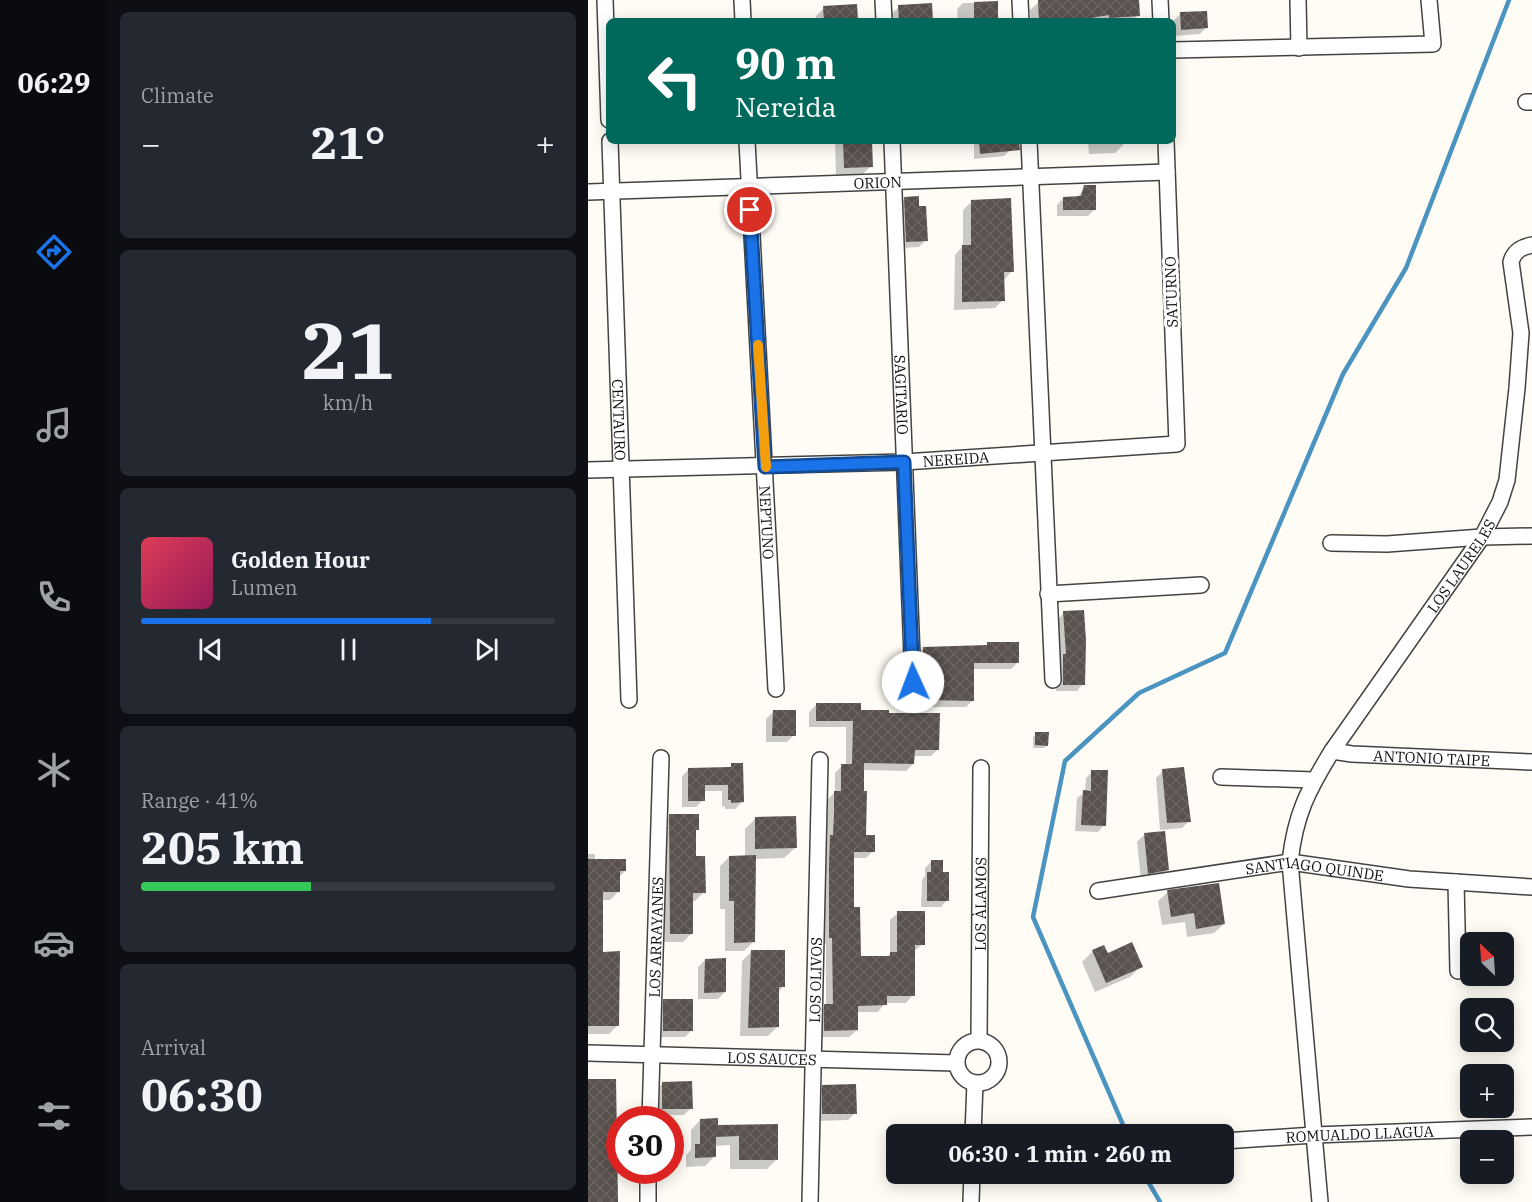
<!DOCTYPE html>
<html lang="en">
<head>
<meta charset="utf-8">
<style>
  :root { --surface:#171b24; --page:#242831; --text:#f1f3f6; --muted:#9ea1a6; --line:#363941; --accent:#1a73e8 }
  body { margin:0; font-family:"IBM Plex Serif",serif; background:var(--page); color:var(--text); height:100vh; display:flex; flex-direction:column; font-size:22px; white-space:nowrap }
  * { box-sizing:border-box; margin:0 }
  p { font-size:20px; color:var(--muted) }
  .icon { flex:none; width:33px; height:33px; fill:none; stroke:currentColor; stroke-width:2; stroke-linecap:round; stroke-linejoin:round }
  .map { position:relative; flex:1; overflow:hidden }
  .drawer { display:flex; flex-direction:column; gap:12px; padding:12px; background:#0d0f14; width:480px }
  .drawer>* { flex:none }
  .guide { position:absolute; left:18px; top:18px; width:570px; height:126px; border-radius:9px; box-shadow:0 3px 15px #0003; background:#00695c; color:#fff; overflow:hidden }
  .needle { width:39px; rotate:335deg }
  .fabs { position:absolute; left:872px; top:932px; display:grid; gap:12px }
  .fabs a { display:grid; place-items:center; width:54px; height:54px; border-radius:9px; background:var(--surface); box-shadow:0 3px 15px #0003; font-size:30px }
  .speed { position:absolute; left:18px; top:1106px; display:flex; gap:12px; font-size:30px; font-weight:700; text-align:center }
  .speed>* { display:grid; place-content:center; width:78px; height:78px; border-radius:50%; background:var(--surface); box-shadow:0 3px 15px #0003; line-height:1 }
  .speed .limit { border:9px solid #d22; background:#fff; color:#111 }
  .pin { position:absolute; display:grid; place-items:center; width:51px; height:51px; color:#fff; margin:-26px; border:3px solid #fff; border-radius:50%; box-shadow:0 2px 6px #0007 }
  .me { position:absolute; width:66px; margin:-33px; rotate:358deg; stroke-linejoin:round; filter:drop-shadow(0 0 4px #0008) }
  .turn { display:flex; align-items:center; gap:21px; height:126px; padding:0 30px; font-size:27px }
  .turn .icon { width:78px; height:78px; stroke-width:2.5 }
  .turn b { display:block; font-size:42px; line-height:51px }
  .big { font-size:45px; font-weight:700; line-height:1.1 }
  .drawer .card { flex:1; display:flex; flex-direction:column; justify-content:center; gap:9px; min-width:0; padding:0 21px; border-radius:9px; background:var(--page) }
  .drawer .dial { align-items:center; gap:0 }
  .dial b { font-size:78px; line-height:1 }
  .song { display:flex; align-items:center; gap:18px }
  .cover { width:72px; height:72px; border-radius:9px; background:linear-gradient(135deg,hsl(350 70% 55%),hsl(330 70% 35%)) }
  .played { height:6px; border-radius:3px; background:linear-gradient(90deg,var(--accent) 70%,var(--line) 70%) }
  .keys { display:flex; justify-content:space-around; direction:ltr }
  .heat { display:flex; justify-content:space-between; align-items:center; font-size:33px; direction:ltr }
  .charge { height:9px; border-radius:4px; background:linear-gradient(90deg,#34c759 41%,var(--line) 0) }
  .trip { position:absolute; left:298px; top:1124px; width:348px; height:60px; border-radius:9px; background:var(--surface); box-shadow:0 3px 15px #0003; font-weight:700; line-height:60px; text-align:center }
  main { display:flex; flex:1; min-height:0 }
  .tab-bar { display:flex; flex-direction:column; width:108px; justify-content:space-around; align-items:center; background:#090b0e; color:var(--muted) }
  .tab-bar .icon { width:42px; height:42px }
  .tab-bar .active { color:var(--accent) }
  .tab-bar b { font-size:27px; color:var(--text) }
  .map>svg:first-child { display:block }
  .shadow { fill:#0003 }
  .lines { fill:none; stroke-linecap:round; stroke-linejoin:round }
  .stream { stroke:#4b94c1; stroke-width:4.5 }
  .building { fill:url(#building-cross-hatch) }
  .street-casing { stroke:#434343; stroke-width:18 }
  .street { stroke:#fff; stroke-width:15 }
  .route-casing { stroke:#114b97; stroke-width:15 }
  .route { stroke:#1a73e8; stroke-width:10 }
  .slow { stroke:#f59e0b; stroke-width:10 }
  .labels { text-anchor:middle; dominant-baseline:central; stroke-width:6; stroke-linejoin:round; paint-order:stroke }
  .street-label { font-size:15px; fill:#101010; stroke:#fff }
</style>
</head>
<body>
<main>
<nav class="tab-bar">
<b>06:29</b>
<svg class="icon active" aria-label="directions" viewBox="0 0 24 24"><path d="M12 3l9 9-9 9-9-9zM9 14v-3h6M13 9l2 2-2 2"/></svg>
<svg class="icon" aria-label="music" viewBox="0 0 24 24"><path d="M9 18V5l10-2v13"/><circle cx="6" cy="18" r="3"/><circle cx="16" cy="16" r="3"/></svg>
<svg class="icon" aria-label="phone" viewBox="0 0 24 24"><path d="M5 4h4l2 5-3 2q2 4 5 5l2-3 5 2v4C11 20 4 13 5 4z"/></svg>
<svg class="icon" aria-label="climate" viewBox="0 0 24 24"><path d="M12 3v18M4 7l16 10M4 17L20 7"/></svg>
<svg class="icon" aria-label="car" viewBox="0 0 24 24"><path d="M5 17H2v-5l4-1 3-4h7l3 4 3 1v5h-3M9 17h6M6 11h13"/><circle cx="7" cy="17" r="2"/><circle cx="17" cy="17" r="2"/></svg>
<svg class="icon" aria-label="filters" viewBox="0 0 24 24"><path d="M4 7h16M4 17h16"/><circle cx="9" cy="7" r="2"/><circle cx="15" cy="17" r="2"/></svg>
</nav>
<section class="drawer">
<div class="card"><p>Climate</p>
<div class="heat"><a>−</a><b class="big">21°</b><a>+</a></div>
</div>
<div class="card dial"><b>21</b><p>km/h</p></div>
<div class="card">
<div class="song"><i class="cover"></i><div><b>Golden Hour</b><p>Lumen</p></div></div>
<div class="played"></div>
<div class="keys"><svg class="icon" aria-label="previous" viewBox="0 0 24 24"><path d="M18 5L8 12l10 7zM5 5v14"/></svg><svg class="icon" aria-label="pause" viewBox="0 0 24 24"><path d="M8 5v14M16 5v14"/></svg><svg class="icon" aria-label="next" viewBox="0 0 24 24"><path d="M6 5l10 7-10 7zM19 5v14"/></svg></div>
</div>
<div class="card"><p>Range · 41%</p><b class="big">205 km</b><div class="charge"></div></div>
<div class="card"><p>Arrival</p><b class="big">06:30</b></div>
</section>
<div class="map">
<svg width="944" height="1202" viewBox="0 0 944 1202">
  <defs>
    <pattern id="building-cross-hatch" width="8" height="8" patternUnits="userSpaceOnUse" patternTransform="scale(1.5)"><rect width="8" height="8" fill="#58514d"/><path d="M0 0l8 8M0 8l8-8" fill="none" stroke="#6b6562"/></pattern>
  </defs>
  <rect width="100%" height="100%" fill="#fefcf4"/>
  <g class="shadow">
    <path d="M481,0H549L550,15L544,21H443L442,10L451,2Z"/>
    <path d="M375,3H408L409,21H370L369,9Z"/>
    <path d="M311,7L343,21H300V17Z"/>
    <path d="M236,8L269,21H228V16Z"/>
    <path d="M592,14L619,27L612,34L586,36L585,21Z"/>
    <path d="M247,141H282L283,166L275,174L248,176Z"/>
    <path d="M386,141H422V150L416,156L386,159Z"/>
    <path d="M500,141H535V145L527,153L501,154Z"/>
    <path d="M497,187L507,209L500,216H469V205L475,198H489Z"/>
    <path d="M317,198L330,208L338,240L331,247L311,248L310,205Z"/>
    <path d="M384,201L424,271L416,280L415,300L407,308L366,310L367,255L375,246V210Z"/>
    <path d="M476,613L495,684L489,691H468L469,620Z"/>
    <path d="M400,644L430,662L423,669H385V700L378,707H334L335,673L329,672V655L336,648L397,647Z"/>
    <path d="M229,704L299,714L350,749L343,756H325V764L318,771L275,770L277,837L285,851L278,858H265V909L271,958H298L302,954V920L310,913L335,944L325,952V995L318,1003H297L290,1012H268L269,1030L261,1037H230V1013L238,1006V944H235V844L238,841L239,800L247,792V773L254,766H258V727H221V712Z"/>
    <path d="M185,712L206,735L199,742H178V719Z"/>
    <path d="M448,734L459,745L456,748H445V737Z"/>
    <path d="M144,765L154,802L147,809H137V806L134,807V791H115V800L108,807H94V776L101,769H139Z"/>
    <path d="M575,771L601,821L594,828L572,830L568,778Z"/>
    <path d="M504,772L516,825L510,832L487,831L489,798L497,792L498,778Z"/>
    <path d="M82,816L109,830L106,833V857L116,892L107,901H104V933L95,942H74L73,824Z"/>
    <path d="M168,818L207,848L196,858L167,859L165,942L156,951H137V909H132V866L141,857H157V829Z"/>
    <path d="M556,835L579,870L572,877L553,880L549,842Z"/>
    <path d="M0,854H7V861L37,871L31,877V891L22,900H13L14,953L30,1025L21,1034H0Z"/>
    <path d="M344,861L359,900L353,907H333L334,880L337,876V868Z"/>
    <path d="M580,892L636,924L626,933L599,937L597,922L574,925L570,901Z"/>
    <path d="M505,951L519,955L553,966L542,977L507,992L494,962Z"/>
    <path d="M163,952L196,986L189,993V1027L180,1036H152L154,961Z"/>
    <path d="M117,960L137,992L130,999H110V967Z"/>
    <path d="M76,1000L104,1030L97,1037H69V1007Z"/>
    <path d="M75,1083L103,1108L96,1115H68V1090Z"/>
    <path d="M235,1086L267,1113L260,1120L227,1121L228,1093Z"/>
    <path d="M112,1120L128,1126H189V1159L179,1169H142V1145L126,1146V1157L117,1166L98,1167V1155L103,1150V1130Z"/>
  </g>
  <g class="lines">
    <g class="stream">
      <path d="M539,1134L445,917L477,761L551,693L637,653L755,374L818,268L921,0"/>
      <path d="M555,1173L572,1202"/>
    </g>
  </g>
  <g class="building">
    <path d="M450,0H551L552,16L521,18V15L484,21H451Z"/>
    <path d="M410,1V21H386V2Z"/>
    <path d="M344,3L345,21H311L310,5Z"/>
    <path d="M269,4L270,21H236L235,6Z"/>
    <path d="M619,11L620,28L593,30L592,12Z"/>
    <path d="M255,141H284L285,167L256,168Z"/>
    <path d="M391,141H431L432,150L392,154Z"/>
    <path d="M496,185H508V210H475V197L493,196Z"/>
    <path d="M331,196V206H338L340,241L318,242L316,197Z"/>
    <path d="M423,198L426,272H416L417,301L374,302V245H383V200Z"/>
    <path d="M496,610L498,641L497,685H475V654H478L475,611Z"/>
    <path d="M399,642H431V663H386V701L341,700V666H335V647L399,645Z"/>
    <path d="M228,703H273V710H301V713H352L351,750H327L326,764L276,763V791H279L278,835H287V852H266V907H272L273,956H302V952H309V911H337V945H327V996H299V1005L270,1006V1030L236,1031V1004H245L244,938H241V864L242,835H245L246,815V791H253V764H264L265,721H228Z"/>
    <path d="M185,710H208V736H184Z"/>
    <path d="M447,732H461L460,746L447,745Z"/>
    <path d="M143,763H155L156,802L143,803V800H140V785H117V801H100V768L143,767Z"/>
    <path d="M596,767L603,822L579,823L574,769Z"/>
    <path d="M503,770H520L518,826L493,825L495,790L503,791Z"/>
    <path d="M81,814H111V830H108V856H117L118,893H105V934H82Z"/>
    <path d="M208,816L209,848L167,849V817Z"/>
    <path d="M577,831L581,870L560,874L556,833Z"/>
    <path d="M168,855L167,942L146,943V901H141V856Z"/>
    <path d="M0,859H38V871H32V892H15V952L32,951L31,1026H0Z"/>
    <path d="M343,860H355V872H361V901H339V872H343Z"/>
    <path d="M631,883L637,924L608,929L606,913L583,917L579,890Z"/>
    <path d="M544,942L555,967L518,983L504,950L516,945L520,953Z"/>
    <path d="M163,950H197V987H191V1027L160,1028Z"/>
    <path d="M138,958V992L116,993L117,959Z"/>
    <rect x="75" y="999" width="30" height="32"/>
    <path d="M0,1079H28L30,1202H0Z"/>
    <path d="M104,1081L105,1109H74V1082Z"/>
    <path d="M268,1084L269,1114H234V1085Z"/>
    <path d="M130,1118V1125L190,1124V1160H151V1136L128,1137V1157L107,1158V1144H112V1119Z"/>
  </g>
  <g class="lines">
    <defs>
      <g id="street">
        <path d="M17,0L21,120"/>
        <path d="M154,0L155,21"/>
        <path d="M295,0L296,21"/>
        <path d="M432,0L433,21"/>
        <path d="M572,0L573,21"/>
        <path d="M710,0L711,48"/>
        <path d="M585,50L845,44L841,0"/>
        <path d="M938,102H944"/>
        <path id="s1" d="M22,141L41,700"/>
        <path id="s2" d="M159,141L188,689"/>
        <path id="s3" d="M304,141L325,682"/>
        <path d="M441,141L465,680"/>
        <path id="s4" d="M0,192L579,172"/>
        <path id="s5" d="M0,470L316,462L589,444L578,141"/>
        <path d="M743,543L799,544L894,537L944,536"/>
        <path d="M460,594L613,585"/>
        <path id="s6" d="M744,751L764,754L944,762"/>
        <path d="M633,777L726,780"/>
        <path d="M868,882L870,971"/>
        <path id="s7" d="M510,891L702,862L821,879L944,887"/>
        <path id="s8" d="M391,1040L393,768"/>
        <circle cx="390" cy="1062" r="21"/>
        <path id="s9" d="M0,1053L368,1063"/>
        <path id="s10" d="M62,1119L73,758"/>
        <path d="M385,1134L387,1083"/>
        <path id="s11" d="M636,1141L726,1135L944,1127"/>
        <path d="M60,1202V1170"/>
        <path id="s12" d="M222,1202L232,760"/>
        <path d="M383,1202L384,1173"/>
        <path id="s13" d="M732,1202L702,862C707,815 720,790 744,751L894,537L912,502L919,480L929,388L933,333L923,262C926,251 933,247 944,245"/>
      </g>
    </defs>
    <use href="#street" class="street-casing"/>
    <use href="#street" class="street"/>
  </g>
  <g class="lines">
    <defs>
      <path id="route" d="M162,210L177,467L316,462L325,682"/>
    </defs>
    <use href="#route" class="route-casing"/>
    <use href="#route" class="route"/>
    <path class="slow" d="M170,345L178,467"/>
  </g>
  <g class="labels">
    <g class="street-label">
      <text stroke="none"><textPath href="#s4" startOffset="290">ORION</textPath></text>
      <text transform="translate(583 292) rotate(-92)">SATURNO</text>
      <text stroke="none"><textPath href="#s3" startOffset="254">SAGITARIO</textPath></text>
      <text stroke="none"><textPath href="#s1" startOffset="279">CENTAURO</textPath></text>
      <text stroke="none"><textPath href="#s5" startOffset="368">NEREIDA</textPath></text>
      <text stroke="none"><textPath href="#s2" startOffset="382">NEPTUNO</textPath></text>
      <text stroke="none"><textPath href="#s13" startOffset="687">LOS LAURELES</textPath></text>
      <text stroke="none"><textPath href="#s6" startOffset="100">ANTONIO TAIPE</textPath></text>
      <text stroke="none"><textPath href="#s7" startOffset="219">SANTIAGO QUINDE</textPath></text>
      <text stroke="none"><textPath href="#s8" startOffset="136">LOS ÀLAMOS</textPath></text>
      <text stroke="none"><textPath href="#s10" startOffset="182">LOS ARRAYANES</textPath></text>
      <text stroke="none"><textPath href="#s12" startOffset="222">LOS OLIVOS</textPath></text>
      <text stroke="none"><textPath href="#s9" startOffset="184">LOS SAUCES</textPath></text>
      <text stroke="none"><textPath href="#s11" startOffset="136">ROMUALDO LLAGUA</textPath></text>
    </g>
  </g>
</svg>
<div class="fabs">
<a><svg class="needle" viewBox="-14 -14 28 28"><path d="M0-13l5 13h-10z" fill="#e53935"/><path d="M0 13l5-13h-10z" fill="#9ea1a6"/></svg></a>
<a><svg class="icon" aria-label="search" viewBox="0 0 24 24"><circle cx="10" cy="10" r="6"/><path d="M15 15l6 6"/></svg></a>
<a>+</a>
<a>−</a>
</div>
<div class="speed"><div class="limit">30</div></div>
<div class="pin" style="left:162px;top:210px;background:#d93025"><svg class="icon" aria-label="arrive" viewBox="0 0 24 24"><path d="M6 21V4h12l-3 4 3 4H6"/></svg></div>
<svg class="me" style="left:325px;top:682px" viewBox="-20 -20 40 40"><circle r="19" fill="#fff"/><path d="M0-13L10 11 0 6-10 11z" fill="#1a73e8"/></svg>
<div class="trip">06:30 · 1 min · 260 m</div>
<div class="guide">
<div class="turn"><svg class="icon" aria-label="left" viewBox="0 0 24 24"><path d="M17 20v-9H6M10 6l-5 5 5 5"/></svg><div><b>90 m</b>Nereida</div></div>
</div>
</div>
</main>
</body>
</html>
